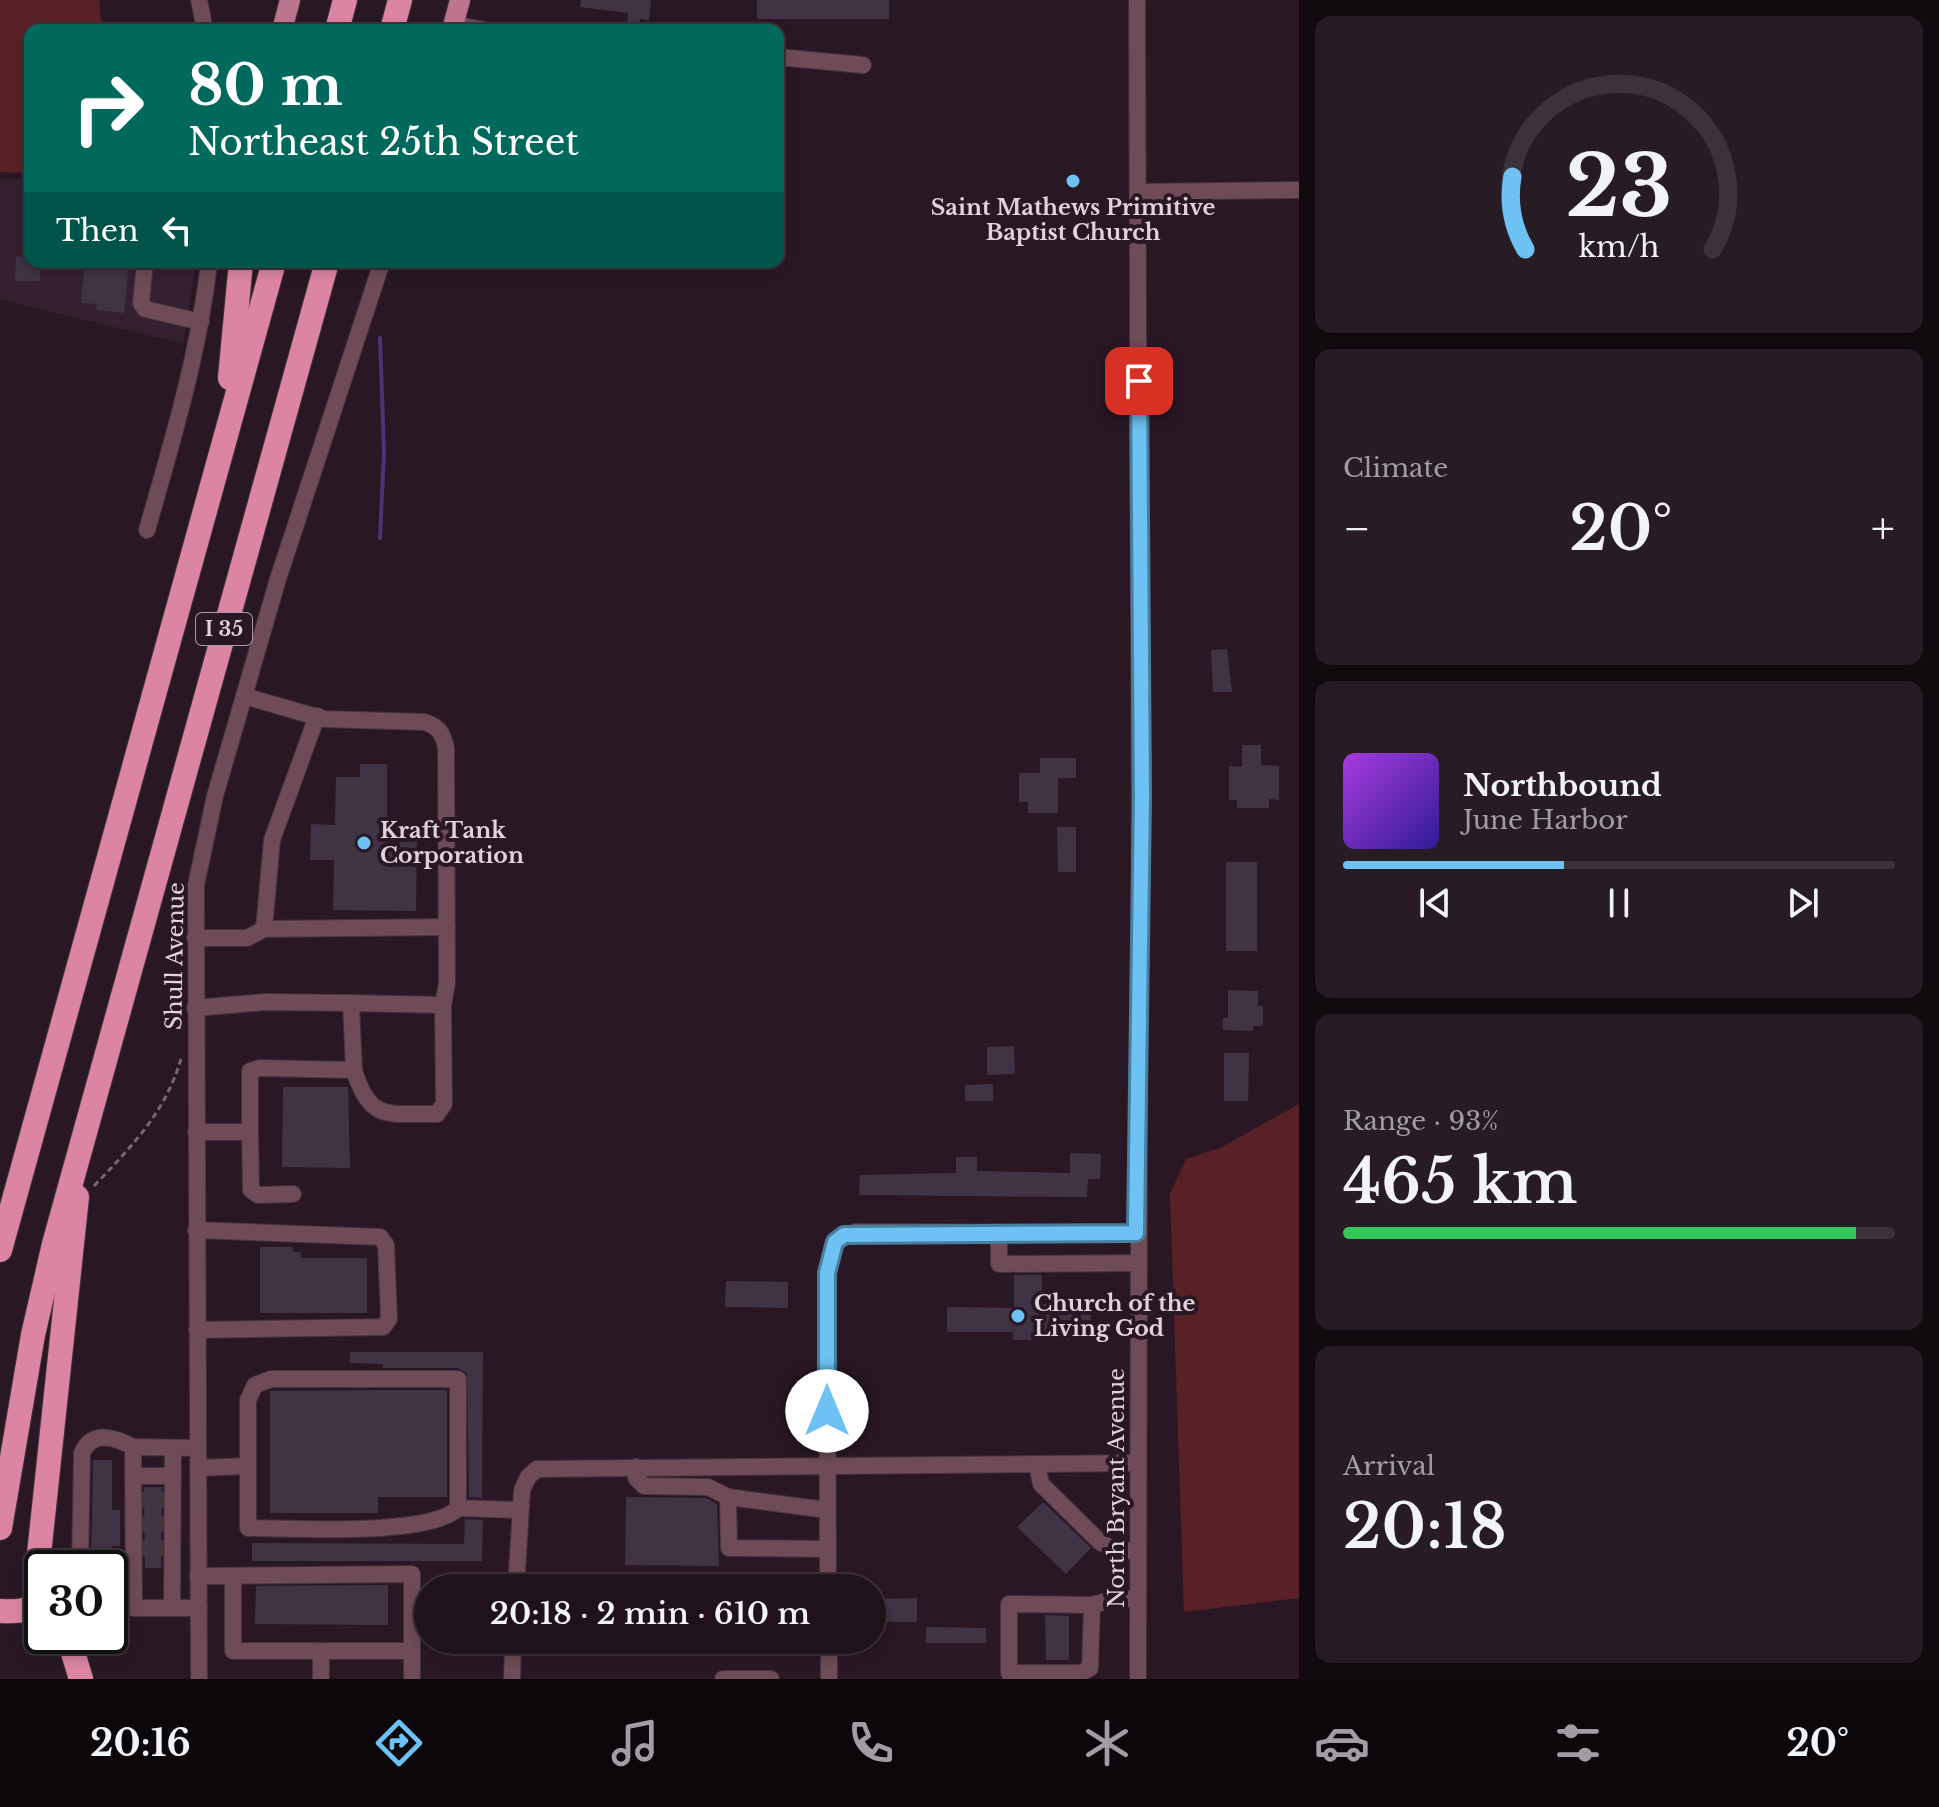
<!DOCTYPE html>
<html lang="en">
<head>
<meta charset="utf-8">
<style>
  :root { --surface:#1f121b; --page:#271b24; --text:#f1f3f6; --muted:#a19ea3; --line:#3c323a; --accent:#6ec2f3 }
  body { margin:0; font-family:"Libre Baskerville",serif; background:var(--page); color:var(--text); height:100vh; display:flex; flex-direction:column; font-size:30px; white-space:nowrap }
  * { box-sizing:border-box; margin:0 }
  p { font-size:26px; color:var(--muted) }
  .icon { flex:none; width:44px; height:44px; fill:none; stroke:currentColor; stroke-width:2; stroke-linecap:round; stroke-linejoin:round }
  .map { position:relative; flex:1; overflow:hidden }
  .drawer { display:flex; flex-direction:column; gap:16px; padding:16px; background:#110a0f; width:640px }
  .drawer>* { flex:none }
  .hud { position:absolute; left:24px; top:24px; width:760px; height:244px; border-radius:16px; box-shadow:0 4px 12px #0003,0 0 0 2px var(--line); background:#00695c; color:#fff; overflow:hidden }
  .speed { position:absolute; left:24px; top:1550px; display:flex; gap:16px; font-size:40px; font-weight:700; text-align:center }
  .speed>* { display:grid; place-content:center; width:104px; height:104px; border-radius:50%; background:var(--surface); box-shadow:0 4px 12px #0003,0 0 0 2px var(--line); line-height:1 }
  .speed .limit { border:4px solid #111; border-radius:12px; background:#fff; color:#111 }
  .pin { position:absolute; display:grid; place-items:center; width:68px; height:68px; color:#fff; margin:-34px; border-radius:16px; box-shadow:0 4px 12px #0006 }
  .me { position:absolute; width:88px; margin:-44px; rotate:0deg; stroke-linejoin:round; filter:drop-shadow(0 0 6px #0008) }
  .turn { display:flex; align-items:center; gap:28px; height:168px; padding:0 32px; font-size:36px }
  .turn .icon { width:104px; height:104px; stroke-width:2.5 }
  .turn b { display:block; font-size:56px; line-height:68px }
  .then { display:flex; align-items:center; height:76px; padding:0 32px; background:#0003; gap:16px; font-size:30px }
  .big { font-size:60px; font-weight:600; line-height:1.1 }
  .drawer .tile { flex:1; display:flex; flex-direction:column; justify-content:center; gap:12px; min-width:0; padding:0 28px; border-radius:16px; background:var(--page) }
  .drawer .dial { align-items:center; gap:0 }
  .dial svg { height:208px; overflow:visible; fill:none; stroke:var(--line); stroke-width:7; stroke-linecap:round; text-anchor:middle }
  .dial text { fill:var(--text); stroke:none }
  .song { display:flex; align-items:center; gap:24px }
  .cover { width:96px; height:96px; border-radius:12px; background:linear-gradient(135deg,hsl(280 70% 55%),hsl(250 70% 35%)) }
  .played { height:8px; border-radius:4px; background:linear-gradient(90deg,var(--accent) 40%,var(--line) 40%) }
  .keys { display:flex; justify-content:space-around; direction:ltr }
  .heat { display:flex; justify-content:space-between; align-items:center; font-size:44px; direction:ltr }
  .charge { height:12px; border-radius:6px; background:linear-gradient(90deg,#34c759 93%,var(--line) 0) }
  .trip { position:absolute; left:414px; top:1574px; width:472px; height:80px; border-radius:40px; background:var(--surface); box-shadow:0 4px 12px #0003,0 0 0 2px var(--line); font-weight:600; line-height:80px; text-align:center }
  .tab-bar { display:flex; height:128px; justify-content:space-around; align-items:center; background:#0c070b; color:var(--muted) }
  .tab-bar .icon { width:56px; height:56px }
  .tab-bar .active { color:var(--accent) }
  .tab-bar b { font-size:36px; color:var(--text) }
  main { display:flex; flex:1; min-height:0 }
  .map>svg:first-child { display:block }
  .built { fill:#352030 }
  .green { fill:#592125 }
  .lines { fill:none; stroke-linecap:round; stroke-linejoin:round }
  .stream { stroke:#4c3478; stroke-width:4 }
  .building { fill:#403344 }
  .minor-tunnel { stroke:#443440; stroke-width:16; stroke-dasharray:16 8; stroke-linecap:butt }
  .minor-casing { stroke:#43323e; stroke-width:18 }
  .major-casing { stroke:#43323e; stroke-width:22 }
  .highway-casing { stroke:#43323e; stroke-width:26 }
  .path { stroke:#776973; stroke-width:3; stroke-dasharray:6 4; stroke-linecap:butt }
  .minor { stroke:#6e4b56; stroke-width:16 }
  .major { stroke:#bd758d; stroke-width:20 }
  .highway { stroke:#dc85a3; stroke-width:24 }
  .route-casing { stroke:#487e9e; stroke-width:20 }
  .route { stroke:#6ec2f3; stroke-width:14 }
  .poi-dot { fill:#6ec2f3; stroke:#291824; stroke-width:3 }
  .labels { text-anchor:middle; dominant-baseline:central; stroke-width:8; stroke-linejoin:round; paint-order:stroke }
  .shield { fill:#291824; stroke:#a99ca5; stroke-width:2 }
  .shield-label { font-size:20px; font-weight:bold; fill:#e0d4dc }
  .poi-label { font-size:22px; font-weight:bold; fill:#e0d4dc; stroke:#291824; text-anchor:start }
  .street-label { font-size:22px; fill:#e0d4dc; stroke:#291824 }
</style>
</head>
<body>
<main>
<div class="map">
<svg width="1299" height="1679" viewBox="0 0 1299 1679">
  <rect width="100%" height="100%" fill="#291824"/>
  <path class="built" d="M0,179H30V262H196L183,344L0,299Z"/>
  <g class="green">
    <path d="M0,0H99L102,30H30V173L0,172Z"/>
    <path d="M1299,1104V1598L1184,1612L1170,1194L1186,1159L1220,1148Z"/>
  </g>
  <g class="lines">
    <path class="stream" d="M380,338L384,451L380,538"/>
  </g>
  <g class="building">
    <path d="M581,0H651L649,20L640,19L639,30H626L628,13L580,7Z"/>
    <rect x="757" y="0" width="132" height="19"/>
    <path d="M16,256L40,262V281H15Z"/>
    <path d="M85,262H129L124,313L96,310L97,304L81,303Z"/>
    <path d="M1227,649L1232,692H1213L1211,650Z"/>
    <path d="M1242,745H1261V765L1279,766V800L1269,799V808H1237V800H1229V766L1242,767Z"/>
    <path d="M1040,758H1076V778H1058V813H1028V802H1019V773H1040Z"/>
    <path d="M360,764H387V825H417L416,911L333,910L334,860H310L311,824L335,825L336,777H360Z"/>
    <path d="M1057,827H1076V872H1058Z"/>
    <rect x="1226" y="862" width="31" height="89"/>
    <path d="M1228,990L1258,991V1006H1263V1026H1253V1031L1223,1030V1018H1228Z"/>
    <path d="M1014,1046L1015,1074L987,1075V1047Z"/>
    <path d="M1224,1053H1249L1248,1101H1224Z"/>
    <path d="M993,1084V1101H965V1085Z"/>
    <path d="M283,1087H348L350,1168L282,1167Z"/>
    <path d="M1070,1153L1101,1154L1100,1179H1088L1087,1197L859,1195L860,1175L956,1173V1157H977V1171L1070,1173Z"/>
    <path d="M260,1247H293V1252H301V1258H367V1313H260Z"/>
    <path d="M1014,1275H1042V1304H1091V1340H1013V1332H947V1307L1014,1308Z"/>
    <path d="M726,1281L788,1282V1308L725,1307Z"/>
    <path d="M350,1352H483L482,1498L469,1497L467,1373L458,1368H383V1364L350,1363Z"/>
    <path d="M383,1390H447V1497H378V1513H270V1391Z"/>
    <path d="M93,1460H112V1510H120V1546H112V1563H91Z"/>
    <path d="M144,1487H162L161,1568H145Z"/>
    <path d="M626,1497L706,1498L717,1504L719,1566L625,1565Z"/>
    <path d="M1043,1502L1091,1548L1066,1574L1017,1527Z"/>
    <path d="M465,1519L483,1520L482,1561H252V1543L464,1544Z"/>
    <path d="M388,1585V1625L255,1624L256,1586Z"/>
    <path d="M917,1598V1622H872V1599Z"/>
    <path d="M1045,1615L1069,1616V1660H1046Z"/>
    <path d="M926,1627L986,1628V1643H926Z"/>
  </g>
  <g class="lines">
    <g class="minor-tunnel">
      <path d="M134,1500H173"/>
      <path d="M134,1524H173"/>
      <path d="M134,1548H173"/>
    </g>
    <defs>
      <g id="minor">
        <path d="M199,0L205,30"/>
        <path d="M1137,0C1141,560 1140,1119 1138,1679"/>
        <path d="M453,24L485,30"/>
        <path d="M778,57L863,65"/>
        <path d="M1138,192L1299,190"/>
        <path d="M145,262L141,303L145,309L201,322"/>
        <path d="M147,530C172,442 199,354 209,262"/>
        <path d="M244,696L324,719L424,722C439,726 443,734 446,748L447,983L443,1005L351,1003"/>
        <path d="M264,929L272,840L317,716"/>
        <path d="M195,938H247L264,929L447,927"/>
        <path d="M195,1008L266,1002L351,1003L354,1070L259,1068L250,1071V1132H196"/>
        <path d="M354,1070C370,1123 389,1113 437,1114L444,1104L443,1005"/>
        <path d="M250,1132L251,1190L258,1195L293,1194"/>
        <path d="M196,1230L380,1237L386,1245L389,1319L383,1327L197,1330"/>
        <path d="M999,1233V1264L1137,1263"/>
        <path d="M198,1448L133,1447L134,1608H199"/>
        <path d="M1037,1465L1041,1484L1100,1542L1114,1550L1138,1551"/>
        <path d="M636,1467V1478L644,1486L708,1487L728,1497"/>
        <path d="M198,1468L248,1466V1400L255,1385L271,1379H458V1508C431,1537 291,1528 248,1528V1466"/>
        <path d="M133,1476H173"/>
        <path d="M458,1508L520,1510"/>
        <path d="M827,1510L728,1497L729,1548L828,1549"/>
        <path d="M80,1568L82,1453C92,1430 115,1437 133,1447"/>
        <path d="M198,1576L412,1574V1651H233V1576"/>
        <path d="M516,1588L522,1490L528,1477L537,1469L1138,1463"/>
        <path d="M828,1588L827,1273L835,1242L855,1232L1136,1233"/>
        <path d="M110,1600L134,1608"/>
        <path d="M1009,1604L1092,1605L1090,1668L1081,1673H1009Z"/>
        <path d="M1092,1605L1114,1599H1138"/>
        <path d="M172,1608L173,1448"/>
        <path d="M829,1640V1679"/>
        <path d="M199,1679L196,885L215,796L278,579L382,262"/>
        <path d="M321,1679V1651"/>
        <path d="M412,1679V1651"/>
        <path d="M512,1679L513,1640"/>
        <path d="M723,1679H771"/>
      </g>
      <g id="major">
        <path d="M282,30L290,0"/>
        <path d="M452,30L460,0"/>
      </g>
      <g id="highway">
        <path d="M337,30L345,0"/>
        <path d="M392,30L400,0"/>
        <path d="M230,378L241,262"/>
        <path d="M0,1250L274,262"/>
        <path d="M0,1528L33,1335L54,1244L327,262"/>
        <path d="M42,1576L39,1554L77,1197"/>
        <path d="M0,1611C21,1612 35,1612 42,1590"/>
        <path d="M68,1636L81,1679"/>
      </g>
    </defs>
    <use href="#minor" class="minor-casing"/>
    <use href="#major" class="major-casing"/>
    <use href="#highway" class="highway-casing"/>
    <path class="path" d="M94,1186C132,1146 165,1113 181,1059"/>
    <use href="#minor" class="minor"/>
    <use href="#major" class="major"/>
    <use href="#highway" class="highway"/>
  </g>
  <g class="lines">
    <defs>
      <path id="route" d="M827,1411V1273L835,1242L844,1235L1136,1233L1142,796L1139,381"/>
    </defs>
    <use href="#route" class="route-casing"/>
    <use href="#route" class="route"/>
  </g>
  <g class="poi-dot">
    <circle cx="1073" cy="181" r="8"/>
    <circle cx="364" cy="843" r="8"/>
    <circle cx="1018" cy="1316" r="8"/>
  </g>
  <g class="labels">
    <rect class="shield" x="196" y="613" width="56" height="32" rx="6"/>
    <g class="shield-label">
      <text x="224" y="629">I 35</text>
    </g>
    <g class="poi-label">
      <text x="1073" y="207" text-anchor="middle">Saint Mathews Primitive<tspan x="1073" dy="25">Baptist Church</tspan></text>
      <text x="380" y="830">Kraft Tank<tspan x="380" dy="25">Corporation</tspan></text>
      <text x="1034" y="1303">Church of the<tspan x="1034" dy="25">Living God</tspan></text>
    </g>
    <g class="street-label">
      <text transform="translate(175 956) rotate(-89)">Shull Avenue</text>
      <text transform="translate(1116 1488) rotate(-90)">North Bryant Avenue</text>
    </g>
  </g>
</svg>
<div class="speed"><div class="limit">30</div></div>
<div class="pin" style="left:1139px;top:381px;background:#d93025"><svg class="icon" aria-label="arrive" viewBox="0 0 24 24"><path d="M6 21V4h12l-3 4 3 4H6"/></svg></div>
<svg class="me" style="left:827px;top:1411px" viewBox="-20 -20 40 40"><circle r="19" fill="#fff"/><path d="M0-13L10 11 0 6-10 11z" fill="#6ec2f3"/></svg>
<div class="trip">20:18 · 2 min · 610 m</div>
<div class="hud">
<div class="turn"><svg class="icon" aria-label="right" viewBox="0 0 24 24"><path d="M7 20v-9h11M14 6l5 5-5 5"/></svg><div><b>80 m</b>Northeast 25th Street</div></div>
<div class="then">Then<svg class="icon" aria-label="left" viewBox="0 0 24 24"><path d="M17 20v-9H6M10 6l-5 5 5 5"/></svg></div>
</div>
</div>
<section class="drawer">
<div class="tile dial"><svg viewBox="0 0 100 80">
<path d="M14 69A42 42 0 1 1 86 69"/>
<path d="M14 69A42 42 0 0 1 9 41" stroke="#6ec2f3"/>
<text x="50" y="56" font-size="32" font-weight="700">23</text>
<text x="50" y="72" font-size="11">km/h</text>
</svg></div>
<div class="tile"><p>Climate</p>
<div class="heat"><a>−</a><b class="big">20°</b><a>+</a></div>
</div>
<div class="tile">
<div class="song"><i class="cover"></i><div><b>Northbound</b><p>June Harbor</p></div></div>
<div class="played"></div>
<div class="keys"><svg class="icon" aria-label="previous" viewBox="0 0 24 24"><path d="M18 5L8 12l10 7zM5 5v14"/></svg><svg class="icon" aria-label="pause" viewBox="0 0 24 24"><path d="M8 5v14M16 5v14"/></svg><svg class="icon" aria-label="next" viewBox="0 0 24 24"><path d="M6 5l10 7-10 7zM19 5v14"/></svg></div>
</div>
<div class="tile"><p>Range · 93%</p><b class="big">465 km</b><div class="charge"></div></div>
<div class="tile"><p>Arrival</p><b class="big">20:18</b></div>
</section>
</main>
<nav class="tab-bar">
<b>20:16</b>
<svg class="icon active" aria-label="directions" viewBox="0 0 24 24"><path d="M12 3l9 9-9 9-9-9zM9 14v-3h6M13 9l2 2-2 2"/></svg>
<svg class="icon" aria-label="music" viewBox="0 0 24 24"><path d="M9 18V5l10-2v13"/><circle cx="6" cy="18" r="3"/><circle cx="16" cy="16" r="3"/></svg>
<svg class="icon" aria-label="phone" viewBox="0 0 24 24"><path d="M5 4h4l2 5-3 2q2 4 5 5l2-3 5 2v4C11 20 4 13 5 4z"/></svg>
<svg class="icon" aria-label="climate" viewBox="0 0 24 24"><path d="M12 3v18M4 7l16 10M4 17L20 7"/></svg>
<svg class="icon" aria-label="car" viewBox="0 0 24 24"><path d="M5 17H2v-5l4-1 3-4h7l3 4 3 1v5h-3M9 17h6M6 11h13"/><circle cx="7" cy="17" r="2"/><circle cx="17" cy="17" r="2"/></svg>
<svg class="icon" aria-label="filters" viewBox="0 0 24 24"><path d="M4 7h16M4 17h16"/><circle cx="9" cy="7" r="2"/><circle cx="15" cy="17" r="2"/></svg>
<b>20°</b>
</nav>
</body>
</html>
